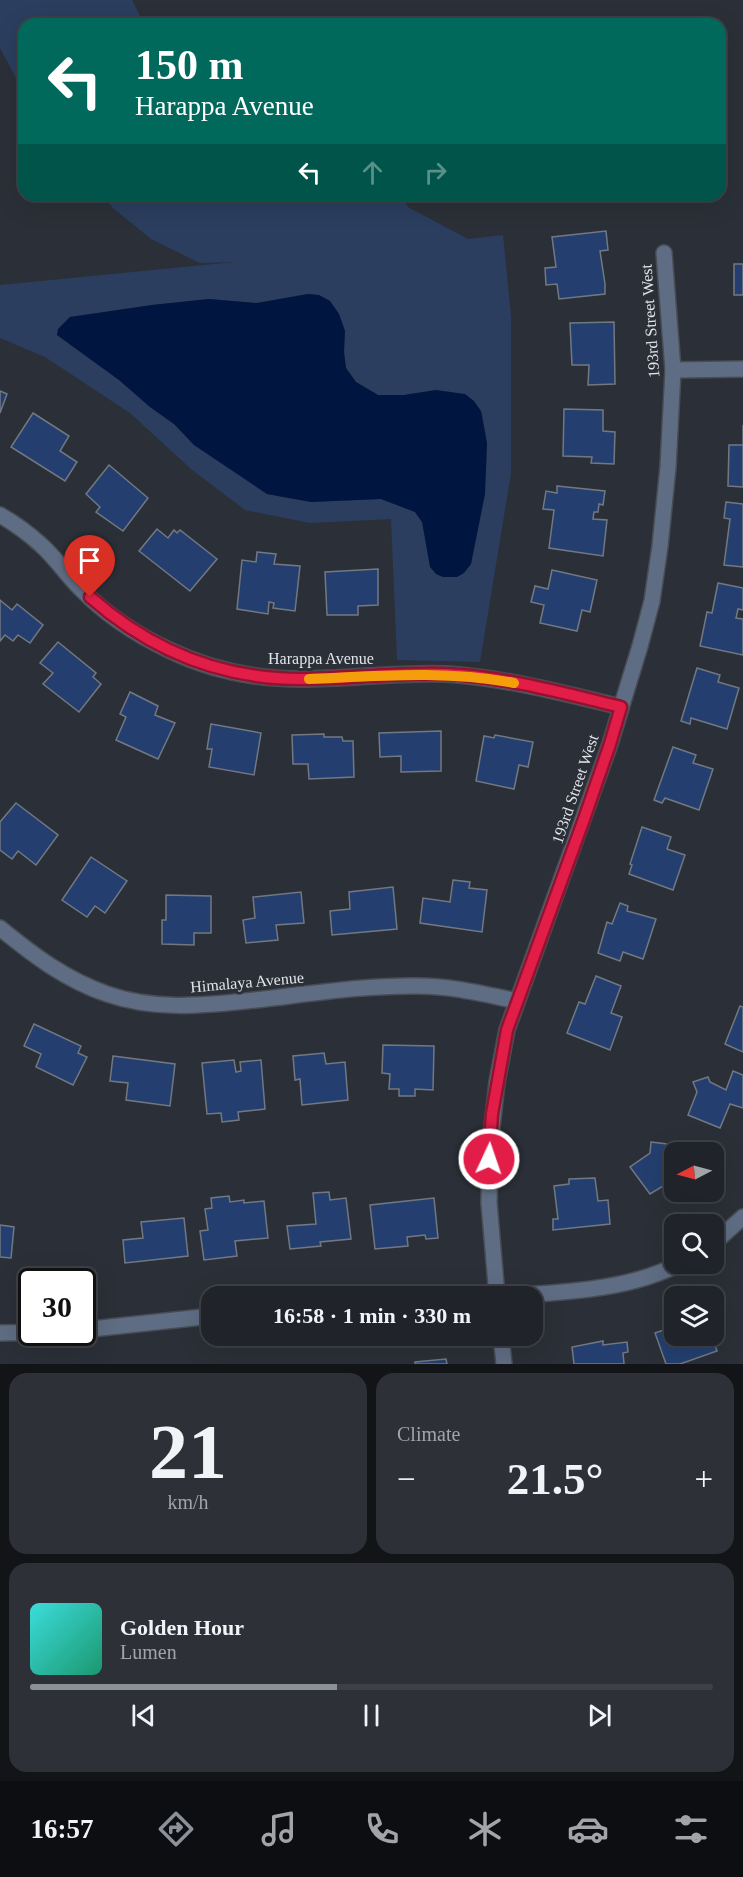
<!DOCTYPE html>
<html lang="en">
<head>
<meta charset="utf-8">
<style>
  :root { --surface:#20242a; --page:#2d3036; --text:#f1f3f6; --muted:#a2a4a8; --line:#3d4147; --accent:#8c9099 }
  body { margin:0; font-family:"Times New Roman",serif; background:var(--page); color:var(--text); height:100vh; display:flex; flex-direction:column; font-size:22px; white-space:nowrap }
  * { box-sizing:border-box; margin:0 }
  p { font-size:20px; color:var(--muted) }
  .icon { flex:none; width:33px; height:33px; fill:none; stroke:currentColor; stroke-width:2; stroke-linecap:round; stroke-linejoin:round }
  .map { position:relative; height:1364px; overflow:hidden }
  .drawer { display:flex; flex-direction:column; gap:9px; padding:9px; background:#121417; flex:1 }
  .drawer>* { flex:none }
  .hud { position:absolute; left:18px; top:18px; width:708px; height:183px; border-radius:18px; box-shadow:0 6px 24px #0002,0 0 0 2px var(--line); background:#00695c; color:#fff; overflow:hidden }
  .needle { width:39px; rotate:264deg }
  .buttons { position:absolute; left:664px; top:1142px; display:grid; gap:12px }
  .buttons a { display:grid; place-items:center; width:60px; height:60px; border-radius:12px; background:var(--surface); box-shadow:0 6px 24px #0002,0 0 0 2px var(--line); font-size:30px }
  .speed { position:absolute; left:18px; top:1268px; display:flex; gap:12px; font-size:30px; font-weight:700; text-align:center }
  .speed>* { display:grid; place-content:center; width:78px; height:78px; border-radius:50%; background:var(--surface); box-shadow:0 6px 24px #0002,0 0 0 2px var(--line); line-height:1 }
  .speed .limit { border:3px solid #111; border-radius:9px; background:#fff; color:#111 }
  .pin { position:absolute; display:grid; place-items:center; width:51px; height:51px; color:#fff; margin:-62px -26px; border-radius:50% 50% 50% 0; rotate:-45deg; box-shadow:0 0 6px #0007 }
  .pin .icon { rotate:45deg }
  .me { position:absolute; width:66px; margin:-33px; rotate:3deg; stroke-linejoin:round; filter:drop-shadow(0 0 4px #0008) }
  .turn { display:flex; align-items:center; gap:21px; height:126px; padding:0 18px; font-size:27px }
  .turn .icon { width:78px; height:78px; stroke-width:2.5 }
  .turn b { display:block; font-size:42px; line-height:51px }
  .lanes { display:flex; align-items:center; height:57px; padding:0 18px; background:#0003; justify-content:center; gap:30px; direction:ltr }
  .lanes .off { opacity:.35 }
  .big { font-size:45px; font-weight:800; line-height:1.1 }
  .drawer .tile { flex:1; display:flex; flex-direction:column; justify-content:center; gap:9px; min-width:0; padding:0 21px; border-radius:18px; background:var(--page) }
  .drawer .dial { align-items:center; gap:0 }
  .dial b { font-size:78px; line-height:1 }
  .song { display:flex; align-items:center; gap:18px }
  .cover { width:72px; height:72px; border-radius:9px; background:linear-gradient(135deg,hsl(180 70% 55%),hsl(160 70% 35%)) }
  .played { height:6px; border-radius:3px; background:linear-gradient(90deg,var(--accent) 45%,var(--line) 45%) }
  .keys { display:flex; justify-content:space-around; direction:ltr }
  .heat { display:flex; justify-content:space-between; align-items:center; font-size:33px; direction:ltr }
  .drawer .tiles { flex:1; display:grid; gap:9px; grid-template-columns:1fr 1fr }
  .tile:last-child { grid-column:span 2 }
  .trip { position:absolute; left:201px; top:1286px; width:342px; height:60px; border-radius:18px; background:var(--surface); box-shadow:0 6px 24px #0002,0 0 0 2px var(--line); font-weight:800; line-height:60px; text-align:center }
  .menu { display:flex; height:96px; justify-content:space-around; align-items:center; background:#0d0e11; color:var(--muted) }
  .menu .icon { width:42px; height:42px }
  .menu .on { color:var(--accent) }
  .menu b { font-size:27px; color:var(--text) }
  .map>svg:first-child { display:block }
  .green { fill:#2b3e5f; fill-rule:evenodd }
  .water { fill:#011541 }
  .building { fill:#243f6f; stroke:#727881; stroke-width:1.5 }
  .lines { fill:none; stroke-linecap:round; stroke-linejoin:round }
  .street-casing { stroke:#484d54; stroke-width:18 }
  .street { stroke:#5f6d84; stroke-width:15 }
  .route-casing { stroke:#92132f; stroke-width:15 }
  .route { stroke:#e11d48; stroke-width:10 }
  .slow { stroke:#f59e0b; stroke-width:10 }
  .labels { text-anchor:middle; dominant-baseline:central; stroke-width:6; stroke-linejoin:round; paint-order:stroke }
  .street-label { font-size:16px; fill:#e1e4e9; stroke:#2b3038 }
</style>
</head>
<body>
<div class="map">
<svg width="743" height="1364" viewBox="0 0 743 1364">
  <rect width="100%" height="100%" fill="#2b3038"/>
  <g class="green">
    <path d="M0,0H132L144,24H24V93L0,48Z"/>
    <path d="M102,195H401L408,207L468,239L503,235L511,317V473L480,662L397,660L391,519L310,523L245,510L191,469L130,413L45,357L0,338V285L235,262L200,263L151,239L113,208ZM308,294L319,295L330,301L339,314L345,331L344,352L346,368L356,382L378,395H404L436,390L481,411C495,462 479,514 471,564L428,558L427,538L422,522L415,512L381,499L311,502L267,494L194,445L174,424L150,407L119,380L57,335L58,329L70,317L152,305L209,299L257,303Z"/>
  </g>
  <path class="water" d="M308,294L319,295L330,301L339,314L345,331L344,352L346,368L356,382L378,395H404L436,390L465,394L474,401L481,411L487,443L485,494L471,564L464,573L457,577H443L436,574L430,567L422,522L415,512L381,499L311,502L267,494L194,445L174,424L150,407L119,380L57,335L58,329L70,317L152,305L209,299L257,303Z"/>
  <g class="building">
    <path d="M606,231L608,250L600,251L605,284V294L559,299L557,284L546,285L545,268L556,267L552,237Z"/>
    <rect x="734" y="264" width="9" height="31"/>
    <path d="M614,322L615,384L588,385L589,365H572L570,323Z"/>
    <path d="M0,391L7,394L0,413Z"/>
    <path d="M564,409L603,410V431L615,432L614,464L591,463L592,457L563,456Z"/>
    <path d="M33,413L69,436L60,451L77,462L65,481L11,447Z"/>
    <path d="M743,425V487L728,486L729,445H743Z"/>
    <path d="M109,465L148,498L123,531L96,512L100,507L86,494Z"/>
    <path d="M557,486L605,491L603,505L599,504L598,512H594L593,519L607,520L603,556L549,548L554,510L543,509L546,491L557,493Z"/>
    <path d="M726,502L743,504V567L724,565L730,519L724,518Z"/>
    <path d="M157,529L168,538L174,530L177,533L180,530L217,559L190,591L139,551Z"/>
    <path d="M257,552L276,554L274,564L300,566L295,611L273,608L274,603L269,602L268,614L237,609L242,560L256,562Z"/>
    <path d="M378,569V605L358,606V615H327L325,572Z"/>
    <path d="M552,570L597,580L590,612L582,610L577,631L540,623L544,605L531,602L535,586L548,589Z"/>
    <path d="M718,583L743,588V610L738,609L736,618L743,619V655L700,646L707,612L712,613Z"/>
    <path d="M0,600L12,610L17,604L43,625L30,643L18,635L13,641L5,635L0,641Z"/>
    <path d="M58,642L96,673L93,677L101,684L79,712L43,684L53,673L40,663Z"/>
    <path d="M697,668L720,675L718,682L739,688L727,729L691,718L690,724L681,721Z"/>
    <path d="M130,692L158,706L155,715L175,723L158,759L116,740L126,717L120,714Z"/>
    <path d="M211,724L261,733L254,775L209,767L212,749H207Z"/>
    <path d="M441,731V771L401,772V756L380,757L379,733Z"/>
    <path d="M324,734V737H342L343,741H353L354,777L309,779L308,764H293L292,735Z"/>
    <path d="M495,735L533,742L528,767L519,765L514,789L476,781L484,736L494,738Z"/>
    <path d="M673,747L696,755L693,763L713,769L699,810L665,798L662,803L654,800Z"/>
    <path d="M16,803L58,835L36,865L18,851L12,859L0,850V822Z"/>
    <path d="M642,827L671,837L667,849L685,855L673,890L629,874L632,865L630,864Z"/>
    <path d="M91,857L127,881L105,913L95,906L87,917L62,900Z"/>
    <path d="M453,880L470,882L469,888L487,890L482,932L420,923L423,898L450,902Z"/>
    <path d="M393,887L397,929L332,935L330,911L350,909L349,892Z"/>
    <path d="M301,892L304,923L276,925L278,940L246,943L243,920L255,918L253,897Z"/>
    <path d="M166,895L211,896V933H194V945L162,944V920H166Z"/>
    <path d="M620,903L628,906L627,911L656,919L643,959L623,952L620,961L598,953L607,922L612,924Z"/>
    <path d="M596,976L621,986L611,1013L622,1017L610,1050L567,1033L579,1002L585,1004Z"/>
    <path d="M740,1006L743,1007V1052L725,1044Z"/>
    <path d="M34,1024L81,1046L78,1053L87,1057L73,1085L36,1067L41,1054L24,1046Z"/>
    <path d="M383,1045L434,1046L433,1090L415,1089V1096H399V1089H389L390,1074L382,1073Z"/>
    <path d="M324,1053L326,1064L345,1062L348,1100L302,1105L300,1079L295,1080L293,1056Z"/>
    <path d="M113,1056L175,1064L170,1106L126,1100L128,1083L110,1081Z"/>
    <path d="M234,1060L236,1072L241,1071L240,1062L261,1060L265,1109L238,1112L239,1120L222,1122L221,1113L207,1114L202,1063Z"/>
    <path d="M733,1071L743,1075V1108L730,1104L720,1128L688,1115L697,1092L693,1082L708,1077L710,1082L726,1090Z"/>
    <path d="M651,1142L667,1144V1149L675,1158V1183L673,1180L650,1194L630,1167L650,1153Z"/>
    <path d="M595,1178L598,1201L608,1200L610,1224L553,1230V1219H558L554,1186L569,1184V1179Z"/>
    <path d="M329,1192L330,1200L346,1198L351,1239L320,1242L321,1246L290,1249L287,1226L316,1224L313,1193Z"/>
    <path d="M229,1196L230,1202L244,1200V1203L264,1201L268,1238L235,1241L237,1256L204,1260L200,1231L208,1230L205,1209L212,1208L211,1198Z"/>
    <path d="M434,1198L438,1238L426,1239L425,1235L407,1237L408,1246L375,1249L370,1205Z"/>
    <path d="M184,1218L188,1256L125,1263L123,1240L143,1238L141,1222Z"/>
    <path d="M0,1225L14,1227L11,1258L0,1257Z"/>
    <path d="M675,1326V1335H712L717,1351L680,1364H666L655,1333Z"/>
    <path d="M603,1341V1345L627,1342L628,1352L623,1353L624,1364H574L572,1347Z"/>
    <path d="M446,1359L447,1364H415V1362Z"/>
  </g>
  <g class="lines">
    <defs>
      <g id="street">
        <path d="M673,370L743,369"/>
        <path d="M0,515C14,523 28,533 40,544C55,557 66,574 80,588C105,614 137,635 169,650C210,670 256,679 301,679C350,679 398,672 447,674C506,678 563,693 621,707"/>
        <path d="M0,928C33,955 66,980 107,994C153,1010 199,1006 246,1001C303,995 361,985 418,986C452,986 484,994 517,1001"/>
        <path d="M714,1243L743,1217"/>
        <path d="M497,1296L489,1203L490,1145L497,1082L507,1030L610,744L640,646L652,601L660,546L668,467L673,370L664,253"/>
        <path d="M509,1296C566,1292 630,1290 681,1263"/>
        <path d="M82,1330L212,1316"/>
        <path d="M0,1333L55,1332"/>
        <path d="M501,1335L504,1364"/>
      </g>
    </defs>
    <use href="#street" class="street-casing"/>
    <use href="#street" class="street"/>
  </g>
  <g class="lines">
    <defs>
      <path id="route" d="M90,597C150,650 220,679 301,679C349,679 398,672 446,674C506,677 563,693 621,707L610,744L584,819L507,1030L492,1114L489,1159"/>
    </defs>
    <use href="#route" class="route-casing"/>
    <use href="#route" class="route"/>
    <path class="slow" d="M309,679C378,676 446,670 514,683"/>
  </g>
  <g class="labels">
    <g class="street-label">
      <text transform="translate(650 321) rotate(-94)">193rd Street West</text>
      <text x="321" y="658">Harappa Avenue</text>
      <text transform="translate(575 789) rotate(-71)">193rd Street West</text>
      <text transform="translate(247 982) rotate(-5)">Himalaya Avenue</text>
    </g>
  </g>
</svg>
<div class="buttons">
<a><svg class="needle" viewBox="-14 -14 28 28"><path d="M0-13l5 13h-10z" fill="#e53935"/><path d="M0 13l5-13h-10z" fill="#a2a4a8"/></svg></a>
<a><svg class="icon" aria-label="search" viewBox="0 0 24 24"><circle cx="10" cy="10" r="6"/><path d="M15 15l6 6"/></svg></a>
<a><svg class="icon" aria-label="layers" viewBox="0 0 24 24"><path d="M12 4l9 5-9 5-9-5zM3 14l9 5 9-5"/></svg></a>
</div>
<div class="speed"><div class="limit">30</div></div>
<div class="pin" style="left:90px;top:597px;background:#d93025"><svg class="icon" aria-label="arrive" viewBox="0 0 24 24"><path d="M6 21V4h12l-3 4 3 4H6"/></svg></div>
<svg class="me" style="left:489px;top:1159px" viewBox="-20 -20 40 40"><circle r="17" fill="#e11d48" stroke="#fff" stroke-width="3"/><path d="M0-11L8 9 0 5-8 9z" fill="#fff"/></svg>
<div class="trip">16:58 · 1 min · 330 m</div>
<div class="hud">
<div class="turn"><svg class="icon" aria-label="left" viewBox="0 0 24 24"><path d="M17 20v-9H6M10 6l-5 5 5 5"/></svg><div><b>150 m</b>Harappa Avenue</div></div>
<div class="lanes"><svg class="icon" aria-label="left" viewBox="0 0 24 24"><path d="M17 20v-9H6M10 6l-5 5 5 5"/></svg><svg class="icon off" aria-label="ahead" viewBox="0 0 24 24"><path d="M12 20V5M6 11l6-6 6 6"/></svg><svg class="icon off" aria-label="right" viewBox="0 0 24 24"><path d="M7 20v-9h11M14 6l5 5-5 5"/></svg></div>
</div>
</div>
<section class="drawer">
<div class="tiles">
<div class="tile dial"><b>21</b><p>km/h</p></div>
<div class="tile"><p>Climate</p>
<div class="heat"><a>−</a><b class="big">21.5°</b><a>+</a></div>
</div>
<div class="tile">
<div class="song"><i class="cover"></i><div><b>Golden Hour</b><p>Lumen</p></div></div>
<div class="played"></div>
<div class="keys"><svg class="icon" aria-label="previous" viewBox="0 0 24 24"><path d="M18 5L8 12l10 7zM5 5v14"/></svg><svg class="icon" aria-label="pause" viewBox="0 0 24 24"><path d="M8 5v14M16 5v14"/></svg><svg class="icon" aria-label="next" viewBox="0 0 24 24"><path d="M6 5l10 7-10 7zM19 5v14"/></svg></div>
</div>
</div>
</section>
<nav class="menu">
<b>16:57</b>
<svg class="icon on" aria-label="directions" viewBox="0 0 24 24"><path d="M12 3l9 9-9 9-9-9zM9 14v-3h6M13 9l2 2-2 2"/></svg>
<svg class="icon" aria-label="music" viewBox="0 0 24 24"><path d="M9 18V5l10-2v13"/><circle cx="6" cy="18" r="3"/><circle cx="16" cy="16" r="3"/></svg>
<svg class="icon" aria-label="phone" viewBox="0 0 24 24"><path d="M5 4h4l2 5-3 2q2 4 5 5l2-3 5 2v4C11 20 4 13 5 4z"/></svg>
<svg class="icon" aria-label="climate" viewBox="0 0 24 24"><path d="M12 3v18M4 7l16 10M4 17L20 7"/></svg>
<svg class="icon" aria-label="car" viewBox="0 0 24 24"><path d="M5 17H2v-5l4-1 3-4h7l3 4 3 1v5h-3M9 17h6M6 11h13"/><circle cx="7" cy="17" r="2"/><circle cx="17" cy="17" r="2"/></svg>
<svg class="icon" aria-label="filters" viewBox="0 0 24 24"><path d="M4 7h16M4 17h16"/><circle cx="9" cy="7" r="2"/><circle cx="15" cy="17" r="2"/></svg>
</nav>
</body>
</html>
